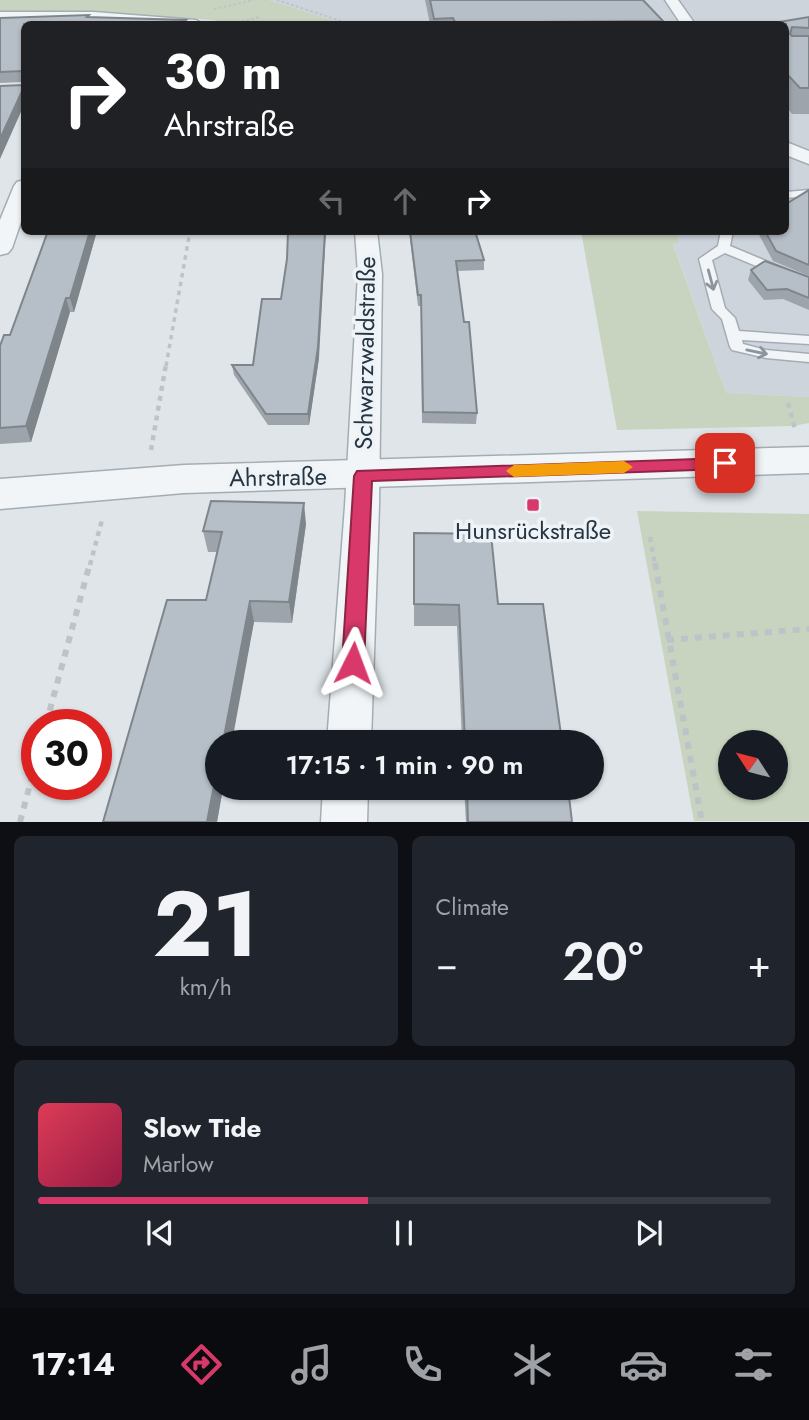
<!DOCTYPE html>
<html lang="en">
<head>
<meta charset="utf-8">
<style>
  :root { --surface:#171b24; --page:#20242c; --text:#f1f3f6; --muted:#9ea1a6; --line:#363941; --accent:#d9396a }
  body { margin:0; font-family:Jost,sans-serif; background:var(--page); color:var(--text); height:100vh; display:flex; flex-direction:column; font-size:26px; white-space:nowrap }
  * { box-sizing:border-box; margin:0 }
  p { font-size:23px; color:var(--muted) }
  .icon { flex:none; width:38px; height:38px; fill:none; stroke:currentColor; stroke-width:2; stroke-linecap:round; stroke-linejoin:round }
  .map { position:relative; height:822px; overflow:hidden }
  .drawer { display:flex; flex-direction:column; gap:14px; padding:14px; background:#0d0f14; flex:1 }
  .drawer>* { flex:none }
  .hud { position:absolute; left:21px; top:21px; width:768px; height:214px; border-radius:10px; box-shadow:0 2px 5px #0004; background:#202124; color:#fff; overflow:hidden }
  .needle { width:46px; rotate:306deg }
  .fabs { position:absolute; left:718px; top:730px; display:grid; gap:14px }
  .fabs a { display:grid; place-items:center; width:70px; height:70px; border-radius:50%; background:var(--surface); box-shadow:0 2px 5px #0004; font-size:35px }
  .speed { position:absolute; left:21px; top:709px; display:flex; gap:14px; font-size:35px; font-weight:700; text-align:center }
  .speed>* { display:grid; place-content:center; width:91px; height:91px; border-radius:50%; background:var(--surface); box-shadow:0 2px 5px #0004; line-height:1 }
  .speed .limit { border:10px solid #d22; background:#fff; color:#111 }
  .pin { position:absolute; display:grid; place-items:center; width:60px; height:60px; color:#fff; margin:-30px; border-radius:14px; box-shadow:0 4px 10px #0006 }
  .me { position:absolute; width:77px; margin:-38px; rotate:3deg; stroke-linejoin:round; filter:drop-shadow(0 0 5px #0008) }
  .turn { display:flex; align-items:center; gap:24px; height:147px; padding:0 28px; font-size:32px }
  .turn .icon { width:91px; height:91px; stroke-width:2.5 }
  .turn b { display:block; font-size:49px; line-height:60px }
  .lanes { display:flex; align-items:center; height:66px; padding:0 28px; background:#0003; justify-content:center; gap:35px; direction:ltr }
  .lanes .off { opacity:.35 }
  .big { font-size:52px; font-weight:600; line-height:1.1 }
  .drawer .widget { flex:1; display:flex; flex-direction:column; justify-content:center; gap:10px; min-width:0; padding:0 24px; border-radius:10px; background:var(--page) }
  .drawer .dial { align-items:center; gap:0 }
  .dial b { font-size:91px; line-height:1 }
  .song { display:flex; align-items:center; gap:21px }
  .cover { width:84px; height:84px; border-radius:10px; background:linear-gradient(135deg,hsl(350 70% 55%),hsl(340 70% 35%)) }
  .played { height:7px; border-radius:4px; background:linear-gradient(90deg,var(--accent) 45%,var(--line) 45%) }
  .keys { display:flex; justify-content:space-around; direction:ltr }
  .heat { display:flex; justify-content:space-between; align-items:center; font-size:38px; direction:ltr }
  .drawer .tiles { flex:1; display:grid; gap:14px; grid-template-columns:1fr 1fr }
  .widget:last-child { grid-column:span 2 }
  .trip { position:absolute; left:205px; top:730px; width:399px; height:70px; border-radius:35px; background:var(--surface); box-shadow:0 2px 5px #0004; font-weight:600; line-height:70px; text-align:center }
  .menu { display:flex; height:112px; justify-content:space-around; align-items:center; background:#090b0e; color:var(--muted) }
  .menu .icon { width:49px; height:49px }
  .menu .current { color:var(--accent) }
  .menu b { font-size:32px; color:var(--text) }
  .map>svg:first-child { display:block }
  .built { fill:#cdd4dc }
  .green { fill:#c8d4bf; fill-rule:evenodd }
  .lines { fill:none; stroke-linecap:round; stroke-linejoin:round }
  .service-casing { stroke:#a4adb4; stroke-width:3 }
  .minor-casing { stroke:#a4adb4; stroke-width:3 }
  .tertiary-casing { stroke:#a4adb4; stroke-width:3 }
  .path-far3 { stroke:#bdc3c8; stroke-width:2; stroke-dasharray:2.5 2.5; stroke-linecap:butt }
  .path-far2 { stroke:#bdc3c8; stroke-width:3.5; stroke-dasharray:4.5 4.5; stroke-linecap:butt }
  .path-far1 { stroke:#bdc3c8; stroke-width:4.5; stroke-dasharray:5 5; stroke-linecap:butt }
  .path { stroke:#bdc3c8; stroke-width:6; stroke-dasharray:7 7; stroke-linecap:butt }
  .service { fill:#f2f5f7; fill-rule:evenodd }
  .minor { fill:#f2f5f7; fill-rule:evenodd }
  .tertiary { fill:#f2f5f7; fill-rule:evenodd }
  .wall { fill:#9da4ab }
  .shaded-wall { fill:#7f868b }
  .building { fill:#b6bfc7; stroke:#7f868b; stroke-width:2 }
  .oneway { stroke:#8c959c }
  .route { fill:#d9396a; stroke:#8d2545; stroke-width:2 }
  .slow { fill:#f59e0b }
  .poi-dot { fill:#d9396a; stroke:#eef3f7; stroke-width:2.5 }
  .labels { text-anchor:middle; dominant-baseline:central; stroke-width:7; stroke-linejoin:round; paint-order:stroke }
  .street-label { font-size:24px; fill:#263542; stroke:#eef3f7 }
  .poi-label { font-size:24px; fill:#263542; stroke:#eef3f7 }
</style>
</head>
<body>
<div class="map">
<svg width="809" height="822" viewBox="0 0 809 822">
  <rect width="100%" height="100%" fill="#dfe5e9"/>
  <path class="built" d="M269,0H809V397L726,393L673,243L680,242L675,231H786V24H344Z"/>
  <g class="green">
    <path d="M0,0H269L344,24H234L213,20L145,15L0,13Z"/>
    <path d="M581,231H675L680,242L673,244L726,393L809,397V423L793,426L617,430Z"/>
    <path d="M637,511L809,514V821H694ZM775,742V788H730V742Z"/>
  </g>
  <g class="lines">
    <defs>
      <g id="service">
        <path d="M809,190V196L786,198V192Z"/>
        <path d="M721,231H733L730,246L809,279V288L725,253L712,260L725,308L735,318L739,331L809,336V344L742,340L743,344L766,350L809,354V362L766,358L732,350L730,347L722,319L712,309L699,259L718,246Z"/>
      </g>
      <g id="minor">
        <path d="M665,0H678L695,24H681Z"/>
        <path d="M0,12H94L196,20L203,24L0,20Z"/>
        <path d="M786,142L809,151V164L786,155Z"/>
        <path d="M24,180V213L12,248L8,253L0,255V220L14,186L17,182Z"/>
        <path d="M355,231H377L382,274L379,506L371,742H327L345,506L358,274Z"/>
        <path d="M323,788H368L367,822H321Z"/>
      </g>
      <path id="tertiary" d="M809,447V473L184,493L0,509V479L184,465Z"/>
    </defs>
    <use href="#service" class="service-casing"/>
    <use href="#minor" class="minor-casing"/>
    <use href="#tertiary" class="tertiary-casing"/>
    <g class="path-far3">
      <path d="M277,0L350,24"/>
      <path d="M214,9L254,0"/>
      <path d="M232,24L260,17"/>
    </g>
    <path class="path-far2" d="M166,366L190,231"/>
    <g class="path-far1">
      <path d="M788,403L795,429"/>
      <path d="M151,450L166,364"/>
      <path d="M650,537L655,565"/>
      <path d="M90,565L102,520"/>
    </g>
    <g class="path">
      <path d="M655,563L702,822"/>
      <path d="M667,640L809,629"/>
      <path d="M46,724L90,563"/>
      <path d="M20,822L37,758"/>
    </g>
    <use href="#service" class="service"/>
    <use href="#minor" class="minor"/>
    <use href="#tertiary" class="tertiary"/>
  </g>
  <g class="wall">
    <path d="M425,0H643L663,21L662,24H430Z"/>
    <path d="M809,17V114H792L786,106V24Z"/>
    <path d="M0,18L24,24V105L23,82L0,83Z"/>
    <path d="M809,190V276L773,261L757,231H786Z"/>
    <path d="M48,231H97L74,312H70L31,442L0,444V346L10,335Z"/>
    <path d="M409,231H475L484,260V270L457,271L477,413L476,424L422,423L421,306H418Z"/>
    <path d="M751,270L809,277V310L783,299L764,300L748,280Z"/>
    <path d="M281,299L319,358L309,425H268L234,375L232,365H253Z"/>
    <path d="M306,524L292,623L254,622L217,788H223L217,822H103L206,600L217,552H208L203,531Z"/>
    <path d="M414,533L498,604L562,742H462L457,626H414Z"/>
    <path d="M464,788H568L572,822H466Z"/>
  </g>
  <g class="shaded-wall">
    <path d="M24,87V105L0,159V139Z"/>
    <path d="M90,231H97L74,312L70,298Z"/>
    <path d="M325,231H326L319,358L309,425L308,414Z"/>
    <path d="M66,298L70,312L31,442L26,426Z"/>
    <path d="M304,503L306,524L292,623L289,602Z"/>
    <path d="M250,601L254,622L232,742H223Z"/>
    <path d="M217,770V788H223L217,822H207Z"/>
  </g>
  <g class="building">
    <path d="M430,0H643L663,21L537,22L538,24H456L453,18L434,19Z"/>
    <path d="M89,15L87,17L186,20L181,24H24V87L0,139V86L23,85V71L0,72V18Z"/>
    <path d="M809,17V28L792,27L790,34L792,36H809V88H800L786,73V24H767Z"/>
    <path d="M809,190V265L776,251L765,231H786V204Z"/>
    <path d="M48,231H90L70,298H66L26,426L0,428V346L4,335H10Z"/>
    <path d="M288,231H325L318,347L308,414H266L232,365H253L262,299H281L287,259Z"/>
    <path d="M410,231H475L484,260L456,261L464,322H469L477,413L423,412L421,295H418Z"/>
    <path d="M765,261L809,277V298L787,289L767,290L751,270Z"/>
    <path d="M211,501L304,503L289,602L250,601L223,742H217V770L207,822H103L167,600H206L222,532L203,531Z"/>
    <path d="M414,533L491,534L498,604H543L562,742H465L459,605L414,604Z"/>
    <path d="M467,788H568L572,822H468Z"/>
  </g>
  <defs><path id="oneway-shaft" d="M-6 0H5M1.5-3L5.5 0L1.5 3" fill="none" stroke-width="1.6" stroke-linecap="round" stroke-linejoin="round" transform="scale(1.75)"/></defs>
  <g class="oneway">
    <use href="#oneway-shaft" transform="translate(711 280) rotate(75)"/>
    <use href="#oneway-shaft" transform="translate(757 352) rotate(12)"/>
  </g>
  <path class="route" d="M725,458L734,463L725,469L372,481L364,663L361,670L353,673L346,670L342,663L354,476L357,471Z"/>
  <path class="slow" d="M624,461L633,467L624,473L514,477L506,471L514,465Z"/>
  <rect class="poi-dot" x="526" y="498" width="14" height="14" rx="3.5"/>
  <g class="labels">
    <g class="street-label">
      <text transform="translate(365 353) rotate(-89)">Schwarzwaldstraße</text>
      <text transform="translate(278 477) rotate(-1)">Ahrstraße</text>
    </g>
    <g class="poi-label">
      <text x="533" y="530">Hunsrückstraße</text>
    </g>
  </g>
</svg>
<div class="fabs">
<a><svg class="needle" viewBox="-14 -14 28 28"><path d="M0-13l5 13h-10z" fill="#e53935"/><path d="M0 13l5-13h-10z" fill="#9ea1a6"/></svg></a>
</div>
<div class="speed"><div class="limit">30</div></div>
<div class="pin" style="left:725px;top:463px;background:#d93025"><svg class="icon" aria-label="arrive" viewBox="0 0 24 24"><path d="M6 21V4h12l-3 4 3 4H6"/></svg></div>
<svg class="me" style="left:353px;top:663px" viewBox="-20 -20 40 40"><path d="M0-17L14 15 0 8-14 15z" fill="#d9396a" stroke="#fff" stroke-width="4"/></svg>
<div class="trip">17:15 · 1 min · 90 m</div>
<div class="hud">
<div class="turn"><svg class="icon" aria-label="right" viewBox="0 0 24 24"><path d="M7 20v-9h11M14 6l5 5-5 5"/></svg><div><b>30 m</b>Ahrstraße</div></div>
<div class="lanes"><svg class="icon off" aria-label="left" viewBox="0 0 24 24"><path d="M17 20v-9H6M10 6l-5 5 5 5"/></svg><svg class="icon off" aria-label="ahead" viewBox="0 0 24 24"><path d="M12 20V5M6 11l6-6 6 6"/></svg><svg class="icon" aria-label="right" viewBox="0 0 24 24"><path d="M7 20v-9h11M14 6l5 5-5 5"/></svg></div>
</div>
</div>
<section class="drawer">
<div class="tiles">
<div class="widget dial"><b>21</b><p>km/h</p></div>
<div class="widget"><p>Climate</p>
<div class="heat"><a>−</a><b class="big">20°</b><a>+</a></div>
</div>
<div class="widget">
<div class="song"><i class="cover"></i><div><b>Slow Tide</b><p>Marlow</p></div></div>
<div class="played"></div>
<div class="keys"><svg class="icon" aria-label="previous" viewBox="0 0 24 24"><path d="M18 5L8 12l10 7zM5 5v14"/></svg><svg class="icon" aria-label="pause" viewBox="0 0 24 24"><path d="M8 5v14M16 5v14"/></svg><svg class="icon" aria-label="next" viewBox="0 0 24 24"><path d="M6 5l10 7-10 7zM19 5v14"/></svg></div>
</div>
</div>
</section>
<nav class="menu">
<b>17:14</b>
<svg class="icon current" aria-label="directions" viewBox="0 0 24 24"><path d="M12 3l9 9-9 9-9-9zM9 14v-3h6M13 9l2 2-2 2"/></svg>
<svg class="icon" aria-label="music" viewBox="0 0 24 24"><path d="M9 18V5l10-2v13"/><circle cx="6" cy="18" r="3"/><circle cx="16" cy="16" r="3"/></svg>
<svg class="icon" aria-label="phone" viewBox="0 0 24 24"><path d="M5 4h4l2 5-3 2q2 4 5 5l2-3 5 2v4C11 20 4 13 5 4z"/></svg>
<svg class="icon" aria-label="climate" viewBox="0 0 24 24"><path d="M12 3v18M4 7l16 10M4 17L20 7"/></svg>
<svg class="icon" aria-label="car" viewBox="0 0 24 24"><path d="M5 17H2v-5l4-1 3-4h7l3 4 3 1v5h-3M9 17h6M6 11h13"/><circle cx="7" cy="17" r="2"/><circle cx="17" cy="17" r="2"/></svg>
<svg class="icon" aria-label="filters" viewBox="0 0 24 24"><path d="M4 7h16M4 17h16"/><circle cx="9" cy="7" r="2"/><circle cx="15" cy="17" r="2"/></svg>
</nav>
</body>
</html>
